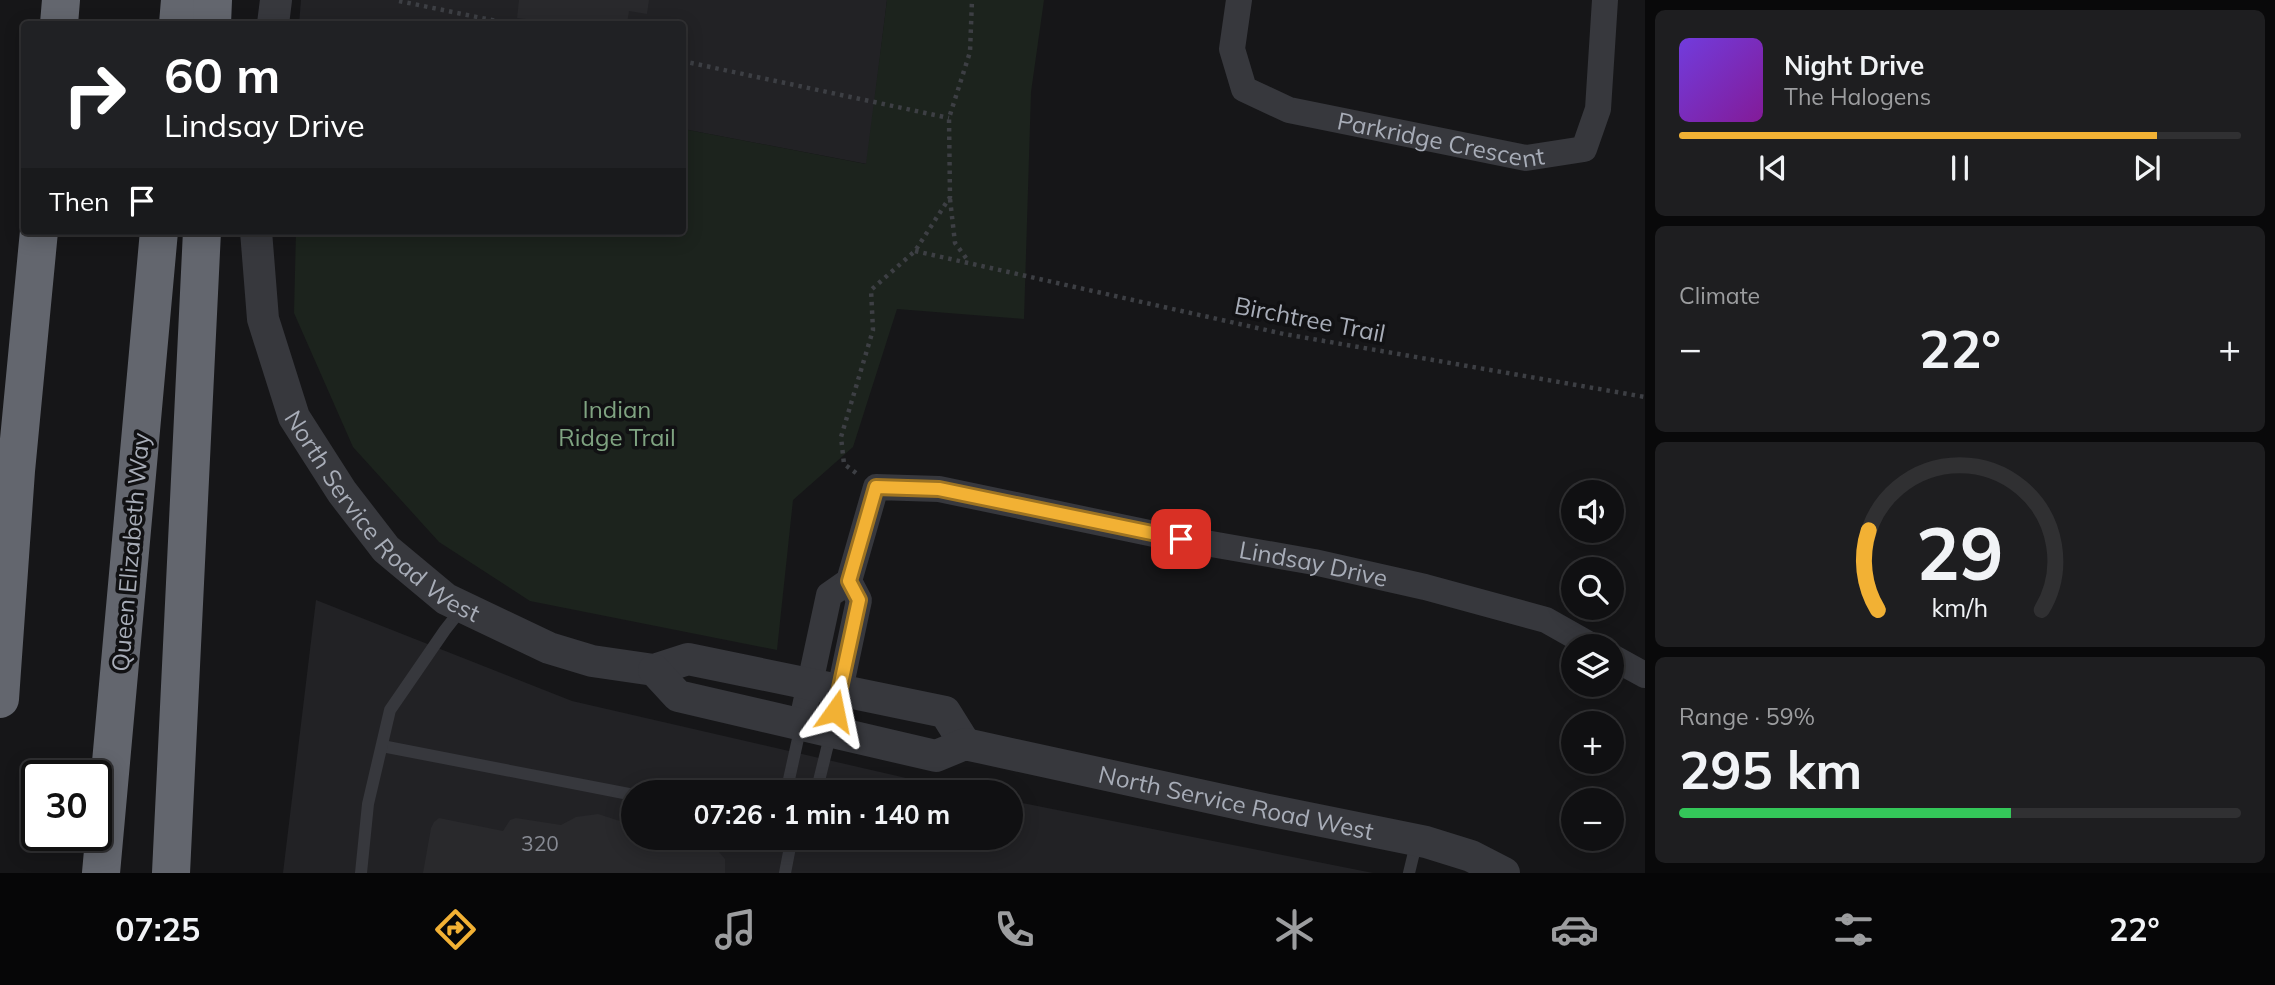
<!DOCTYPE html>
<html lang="en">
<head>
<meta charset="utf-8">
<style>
  :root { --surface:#101012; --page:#1e1e20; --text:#f1f3f6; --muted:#9c9d9f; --line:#303032; --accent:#f2b134 }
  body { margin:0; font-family:Mulish,sans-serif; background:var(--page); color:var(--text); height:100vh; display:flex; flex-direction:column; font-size:26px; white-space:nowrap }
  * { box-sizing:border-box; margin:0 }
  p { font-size:23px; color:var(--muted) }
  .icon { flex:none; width:38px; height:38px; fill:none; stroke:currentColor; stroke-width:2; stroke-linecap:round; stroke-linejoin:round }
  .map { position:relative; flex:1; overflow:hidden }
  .side { display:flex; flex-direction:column; gap:10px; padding:10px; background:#09090a; width:630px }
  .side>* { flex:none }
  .banner { position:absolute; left:21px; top:21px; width:665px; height:214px; border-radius:7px; box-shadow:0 4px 18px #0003,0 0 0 2px var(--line); background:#202124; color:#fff; overflow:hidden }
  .controls { position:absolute; left:1561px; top:480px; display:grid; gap:14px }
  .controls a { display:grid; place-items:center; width:63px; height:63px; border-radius:50%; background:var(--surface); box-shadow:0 4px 18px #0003,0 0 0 2px var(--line); font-size:35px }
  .speed { position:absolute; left:21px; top:760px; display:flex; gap:14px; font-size:35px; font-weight:700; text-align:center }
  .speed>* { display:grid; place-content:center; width:91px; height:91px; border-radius:50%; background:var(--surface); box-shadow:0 4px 18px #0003,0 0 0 2px var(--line); line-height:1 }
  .speed .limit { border:4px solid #111; border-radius:10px; background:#fff; color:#111 }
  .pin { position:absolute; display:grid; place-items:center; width:60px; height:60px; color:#fff; margin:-30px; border-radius:14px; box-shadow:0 4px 10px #0006 }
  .me { position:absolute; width:77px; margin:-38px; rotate:12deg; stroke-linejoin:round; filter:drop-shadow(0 0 5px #0008) }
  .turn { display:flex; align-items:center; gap:24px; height:147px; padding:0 28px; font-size:32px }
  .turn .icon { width:91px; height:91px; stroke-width:2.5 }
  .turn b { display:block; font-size:49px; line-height:60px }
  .then { display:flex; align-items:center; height:66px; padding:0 28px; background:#0003; gap:14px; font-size:26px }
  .big { font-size:52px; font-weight:700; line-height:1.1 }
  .side .tile { flex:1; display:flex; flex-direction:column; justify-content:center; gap:10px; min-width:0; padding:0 24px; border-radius:10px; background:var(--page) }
  .side .dial { align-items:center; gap:0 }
  .dial svg { height:182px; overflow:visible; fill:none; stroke:var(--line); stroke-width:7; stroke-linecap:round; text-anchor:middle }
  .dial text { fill:var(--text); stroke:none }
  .song { display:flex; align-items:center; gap:21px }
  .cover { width:84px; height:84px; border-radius:10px; background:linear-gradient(135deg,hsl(260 70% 55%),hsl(290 70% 35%)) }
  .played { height:7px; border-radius:4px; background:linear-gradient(90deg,var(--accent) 85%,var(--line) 85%) }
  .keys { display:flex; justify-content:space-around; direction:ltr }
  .heat { display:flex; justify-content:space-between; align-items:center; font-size:38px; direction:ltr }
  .charge { height:10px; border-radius:5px; background:linear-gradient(90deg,#34c759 59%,var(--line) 0) }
  .trip { position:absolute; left:621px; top:780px; width:402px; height:70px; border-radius:35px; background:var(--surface); box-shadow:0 4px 18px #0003,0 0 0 2px var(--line); font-weight:700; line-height:70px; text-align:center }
  .tabs { display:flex; height:112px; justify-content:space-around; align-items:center; background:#060607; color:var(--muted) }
  .tabs .icon { width:49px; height:49px }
  .tabs .current { color:var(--accent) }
  .tabs b { font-size:32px; color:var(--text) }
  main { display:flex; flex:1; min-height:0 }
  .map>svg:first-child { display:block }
  .built { fill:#222225 }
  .green { fill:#1c231d }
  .building { fill:#29292c }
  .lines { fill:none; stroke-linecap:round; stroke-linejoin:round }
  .path { stroke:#3d3f44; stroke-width:4.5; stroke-dasharray:3.5 5; stroke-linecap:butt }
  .service { stroke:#37383d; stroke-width:12 }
  .minor { stroke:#37383d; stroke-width:26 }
  .tertiary { stroke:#37383d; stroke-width:32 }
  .motorway { stroke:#63666e; stroke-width:38 }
  .route-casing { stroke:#9d7322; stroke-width:18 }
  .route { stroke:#f2b134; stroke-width:12 }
  .labels { text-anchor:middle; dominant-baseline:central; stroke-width:7; stroke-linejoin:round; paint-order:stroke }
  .number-label { font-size:21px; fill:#888b94 }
  .street-label { font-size:24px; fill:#a8adb8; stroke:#111113 }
  .park-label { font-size:24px; fill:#7fa381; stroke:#111113 }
</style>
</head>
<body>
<main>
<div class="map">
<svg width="1645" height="873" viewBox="0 0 1645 873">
  <rect width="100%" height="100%" fill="#161618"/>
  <g class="built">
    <path d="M301,0H887L867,164L683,129L682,24H299Z"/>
    <path d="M316,600L572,701L971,793H634V838H1012V801L1373,873H283Z"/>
  </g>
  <path class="green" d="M887,0H1044L1031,92L1024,319L897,309L853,447L793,500L777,650L530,601L439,542L353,447L294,313L296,231H682L683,129L866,164Z"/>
  <g class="building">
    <path d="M519,0H649L647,14L629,11L627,24H567L517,18Z"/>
    <path d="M598,814L623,822L634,828V838H642L645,842L680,850L696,841L713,845L725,859V873H423L431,828L434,822L439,818L503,831L510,820L516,818L561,825L576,817Z"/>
  </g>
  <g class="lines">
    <g class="path">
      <path d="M399,1L511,24"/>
      <path d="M682,61L949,118"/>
      <path d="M950,199L955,243L969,262"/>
      <path d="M915,251L1284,334L1645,397"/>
      <path d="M856,473L844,464L841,437L873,330L871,290L915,251L950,197L949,118L970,52L972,0"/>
    </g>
    <g class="service">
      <path d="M382,746L634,795"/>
      <path d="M786,793L801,725"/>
      <path d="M816,793L831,732"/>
      <path d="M361,873L368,804L390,710L445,630L463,607"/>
      <path d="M785,873L790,847L798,838"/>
      <path d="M1409,873L1417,840"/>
    </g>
    <g class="minor">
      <path id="s1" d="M1239,0L1232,49L1244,89L1289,110L1526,158L1584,149L1598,109L1605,0"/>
      <path d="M1612,657L1645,675"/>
      <path id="s2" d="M801,725L829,595L849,581L876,487L939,489L1154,534L1314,562L1425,587L1546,620L1592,646"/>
      <path d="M831,732L859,600L849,581"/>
    </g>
    <g class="tertiary">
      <path d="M273,24L276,0"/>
      <path id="s3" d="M256,231L263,319L294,417L342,492L386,549L446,599L549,648L592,661L654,670L688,659L945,712L965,744"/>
      <path id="s4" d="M654,670L678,696L936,756L965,744L1263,809L1426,842L1471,856L1504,873"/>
    </g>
    <g class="motorway">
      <path d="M59,24L61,0"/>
      <path d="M178,24L180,0"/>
      <path d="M212,24L213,0"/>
      <path d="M0,699L16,471L39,231"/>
      <path d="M101,873L159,231"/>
      <path d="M171,873L202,231"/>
    </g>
  </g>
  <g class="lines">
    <defs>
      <path id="route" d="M835,711L859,600L849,581L876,487L939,489L1181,539"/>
    </defs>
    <use href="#route" class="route-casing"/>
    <use href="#route" class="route"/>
  </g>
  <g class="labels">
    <g class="number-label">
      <text x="540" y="843">320</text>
    </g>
    <g class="street-label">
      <text stroke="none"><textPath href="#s1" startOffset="296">Parkridge Crescent</textPath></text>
      <text transform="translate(1310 319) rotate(11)">Birchtree Trail</text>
      <text stroke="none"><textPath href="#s3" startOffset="326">North Service Road West</textPath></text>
      <text transform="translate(130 552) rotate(-85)">Queen Elizabeth Way</text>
      <text stroke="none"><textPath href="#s2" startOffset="700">Lindsay Drive</textPath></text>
      <text stroke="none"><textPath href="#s4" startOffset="609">North Service Road West</textPath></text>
    </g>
    <g class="park-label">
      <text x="617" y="409">Indian<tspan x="617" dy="28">Ridge Trail</tspan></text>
    </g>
  </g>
</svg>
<div class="controls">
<a><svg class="icon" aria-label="sound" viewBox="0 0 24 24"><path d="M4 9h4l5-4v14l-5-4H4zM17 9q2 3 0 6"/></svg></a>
<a><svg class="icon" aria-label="search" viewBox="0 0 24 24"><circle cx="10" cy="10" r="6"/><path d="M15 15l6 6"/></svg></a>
<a><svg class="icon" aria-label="layers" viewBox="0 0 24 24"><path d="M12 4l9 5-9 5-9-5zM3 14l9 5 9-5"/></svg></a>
<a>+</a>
<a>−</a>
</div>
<div class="speed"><div class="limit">30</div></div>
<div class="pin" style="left:1181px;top:539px;background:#d93025"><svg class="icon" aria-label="arrive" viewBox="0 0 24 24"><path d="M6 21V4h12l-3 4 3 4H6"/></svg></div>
<svg class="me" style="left:835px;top:711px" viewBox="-20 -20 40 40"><path d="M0-17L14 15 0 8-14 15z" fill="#f2b134" stroke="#fff" stroke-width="4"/></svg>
<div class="trip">07:26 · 1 min · 140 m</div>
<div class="banner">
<div class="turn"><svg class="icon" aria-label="right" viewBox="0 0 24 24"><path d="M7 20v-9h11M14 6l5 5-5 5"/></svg><div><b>60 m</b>Lindsay Drive</div></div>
<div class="then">Then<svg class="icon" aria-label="arrive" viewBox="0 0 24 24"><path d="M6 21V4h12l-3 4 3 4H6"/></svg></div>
</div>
</div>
<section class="side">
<div class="tile">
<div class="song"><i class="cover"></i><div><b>Night Drive</b><p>The Halogens</p></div></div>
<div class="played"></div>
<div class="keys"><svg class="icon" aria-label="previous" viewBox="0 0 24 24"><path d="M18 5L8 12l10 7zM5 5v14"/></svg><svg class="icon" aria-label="pause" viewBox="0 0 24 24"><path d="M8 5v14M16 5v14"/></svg><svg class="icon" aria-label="next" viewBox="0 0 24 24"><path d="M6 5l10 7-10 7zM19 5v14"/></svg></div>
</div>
<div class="tile"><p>Climate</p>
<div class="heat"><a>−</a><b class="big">22°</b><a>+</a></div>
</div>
<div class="tile dial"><svg viewBox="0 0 100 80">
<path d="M14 69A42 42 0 1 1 86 69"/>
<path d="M14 69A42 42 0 0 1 10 34" stroke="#f2b134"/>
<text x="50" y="56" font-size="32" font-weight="700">29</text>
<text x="50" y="72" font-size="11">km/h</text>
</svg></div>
<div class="tile"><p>Range · 59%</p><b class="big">295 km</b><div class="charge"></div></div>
</section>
</main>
<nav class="tabs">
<b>07:25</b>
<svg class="icon current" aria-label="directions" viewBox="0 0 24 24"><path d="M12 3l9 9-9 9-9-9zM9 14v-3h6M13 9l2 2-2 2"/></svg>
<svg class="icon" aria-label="music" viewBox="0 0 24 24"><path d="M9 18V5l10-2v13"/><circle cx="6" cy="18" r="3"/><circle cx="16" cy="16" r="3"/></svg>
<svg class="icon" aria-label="phone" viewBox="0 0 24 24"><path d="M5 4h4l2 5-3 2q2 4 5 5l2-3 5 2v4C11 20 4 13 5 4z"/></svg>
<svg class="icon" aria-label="climate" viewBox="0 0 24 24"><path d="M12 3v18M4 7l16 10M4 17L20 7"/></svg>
<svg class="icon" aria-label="car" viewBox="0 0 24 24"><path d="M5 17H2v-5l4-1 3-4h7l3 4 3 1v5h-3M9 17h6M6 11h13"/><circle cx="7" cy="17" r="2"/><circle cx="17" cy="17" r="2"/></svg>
<svg class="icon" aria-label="filters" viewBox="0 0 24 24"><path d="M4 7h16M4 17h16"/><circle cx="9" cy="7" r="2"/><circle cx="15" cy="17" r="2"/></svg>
<b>22°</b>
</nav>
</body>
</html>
